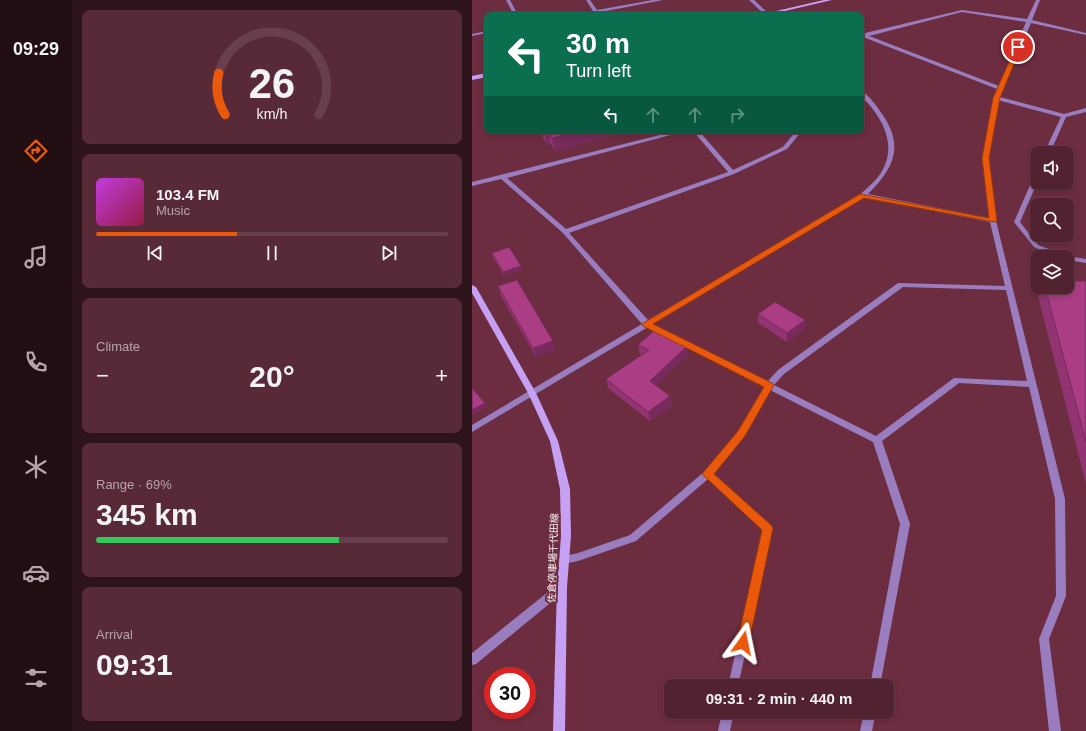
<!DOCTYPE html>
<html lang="en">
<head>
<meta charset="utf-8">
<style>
  :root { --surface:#522230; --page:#582a38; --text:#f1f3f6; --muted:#b5a4ab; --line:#683f4c; --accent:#ea580c }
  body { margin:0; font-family:Arial,"Noto Sans JP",sans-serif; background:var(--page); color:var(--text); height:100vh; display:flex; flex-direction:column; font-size:15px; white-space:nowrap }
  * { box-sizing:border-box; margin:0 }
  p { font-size:13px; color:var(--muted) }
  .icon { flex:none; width:22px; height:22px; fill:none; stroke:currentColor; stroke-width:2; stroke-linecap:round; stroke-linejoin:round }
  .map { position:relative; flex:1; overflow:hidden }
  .drawer { display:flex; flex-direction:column; gap:10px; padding:10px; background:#2d131a; width:400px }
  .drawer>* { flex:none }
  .banner { position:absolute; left:12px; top:12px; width:380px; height:122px; border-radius:8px; box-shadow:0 2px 6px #0003,0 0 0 1px var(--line); background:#0b6e4f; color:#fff; overflow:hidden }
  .fabs { position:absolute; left:558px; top:146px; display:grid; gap:8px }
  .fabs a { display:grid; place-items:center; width:44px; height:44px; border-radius:8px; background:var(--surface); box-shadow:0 2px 6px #0003,0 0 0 1px var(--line); font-size:20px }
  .speed { position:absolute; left:12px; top:667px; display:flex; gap:8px; font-size:20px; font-weight:700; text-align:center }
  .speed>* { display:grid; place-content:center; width:52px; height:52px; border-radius:50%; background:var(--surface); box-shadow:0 2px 6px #0003,0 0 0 1px var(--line); line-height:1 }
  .speed .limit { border:6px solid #d22; background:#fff; color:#111 }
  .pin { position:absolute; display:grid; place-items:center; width:34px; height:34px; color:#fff; margin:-17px; border:2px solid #fff; border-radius:50%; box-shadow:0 1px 4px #0007 }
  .me { position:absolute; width:44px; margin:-22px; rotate:12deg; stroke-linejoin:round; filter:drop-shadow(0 0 3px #0008) }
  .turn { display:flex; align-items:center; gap:14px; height:84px; padding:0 16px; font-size:18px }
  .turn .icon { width:52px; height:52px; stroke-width:2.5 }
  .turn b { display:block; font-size:28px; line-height:34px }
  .lanes { display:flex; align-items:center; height:38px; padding:0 16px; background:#0003; justify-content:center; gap:20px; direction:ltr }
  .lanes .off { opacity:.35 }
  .big { font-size:30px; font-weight:700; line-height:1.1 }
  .drawer .card { flex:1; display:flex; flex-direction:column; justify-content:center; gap:6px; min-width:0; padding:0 14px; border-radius:8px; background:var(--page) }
  .drawer .dial { align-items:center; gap:0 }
  .dial svg { height:104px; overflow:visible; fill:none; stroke:var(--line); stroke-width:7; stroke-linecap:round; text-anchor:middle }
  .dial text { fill:var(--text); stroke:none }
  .song { display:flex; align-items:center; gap:12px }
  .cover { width:48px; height:48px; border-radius:6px; background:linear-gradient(135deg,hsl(290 70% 55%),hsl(340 70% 35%)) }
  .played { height:4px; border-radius:2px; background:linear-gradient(90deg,var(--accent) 40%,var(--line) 40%) }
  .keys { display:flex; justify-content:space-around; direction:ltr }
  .heat { display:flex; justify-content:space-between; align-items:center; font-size:22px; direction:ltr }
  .charge { height:6px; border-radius:3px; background:linear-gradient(90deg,#34c759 69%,var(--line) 0) }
  .trip { position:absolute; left:192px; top:679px; width:230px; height:40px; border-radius:8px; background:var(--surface); box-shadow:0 2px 6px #0003,0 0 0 1px var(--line); font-weight:700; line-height:40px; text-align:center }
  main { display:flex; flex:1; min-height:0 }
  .menu { display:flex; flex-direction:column; width:72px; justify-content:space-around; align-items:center; background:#210e13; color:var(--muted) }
  .menu .icon { width:28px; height:28px }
  .menu .active { color:var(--accent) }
  .menu b { font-size:18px; color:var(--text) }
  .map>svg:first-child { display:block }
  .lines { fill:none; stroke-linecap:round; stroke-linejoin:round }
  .lane { fill:#9a7dbf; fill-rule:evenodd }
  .street { fill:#9a7dbf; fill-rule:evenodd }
  .secondary { fill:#c5a0f3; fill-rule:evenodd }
  .wall { fill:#923472 }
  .shaded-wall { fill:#772b5c }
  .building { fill:#aa3d84; stroke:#772b5c }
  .route { fill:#ea580c; stroke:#983908 }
  .labels { text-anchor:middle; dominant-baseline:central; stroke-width:4; stroke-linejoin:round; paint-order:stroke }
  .street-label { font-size:10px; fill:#fbf3f4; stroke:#6d2d40 }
</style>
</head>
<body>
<main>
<nav class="menu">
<b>09:29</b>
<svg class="icon active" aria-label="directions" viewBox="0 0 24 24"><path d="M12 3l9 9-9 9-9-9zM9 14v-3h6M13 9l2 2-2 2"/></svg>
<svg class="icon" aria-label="music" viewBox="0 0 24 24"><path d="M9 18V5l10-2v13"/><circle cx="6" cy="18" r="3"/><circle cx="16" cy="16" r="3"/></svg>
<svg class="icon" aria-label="phone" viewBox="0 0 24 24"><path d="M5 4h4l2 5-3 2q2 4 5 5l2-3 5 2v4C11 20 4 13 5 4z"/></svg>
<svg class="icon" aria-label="climate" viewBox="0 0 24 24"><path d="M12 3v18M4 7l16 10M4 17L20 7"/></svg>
<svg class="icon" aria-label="car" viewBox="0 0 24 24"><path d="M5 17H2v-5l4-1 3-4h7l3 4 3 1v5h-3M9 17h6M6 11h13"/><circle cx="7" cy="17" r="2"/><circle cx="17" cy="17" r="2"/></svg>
<svg class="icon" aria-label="filters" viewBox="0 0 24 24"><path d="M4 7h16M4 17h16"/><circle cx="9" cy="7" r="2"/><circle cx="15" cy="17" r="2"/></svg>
</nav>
<section class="drawer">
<div class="card dial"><svg viewBox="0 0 100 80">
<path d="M14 69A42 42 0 1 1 86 69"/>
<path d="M14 69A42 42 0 0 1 9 37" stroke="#ea580c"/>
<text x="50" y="56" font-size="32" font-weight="700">26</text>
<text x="50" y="72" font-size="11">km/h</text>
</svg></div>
<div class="card">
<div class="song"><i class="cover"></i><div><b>103.4 FM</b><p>Music</p></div></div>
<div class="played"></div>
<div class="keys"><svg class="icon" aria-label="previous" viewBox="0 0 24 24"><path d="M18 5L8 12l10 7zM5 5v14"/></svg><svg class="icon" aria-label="pause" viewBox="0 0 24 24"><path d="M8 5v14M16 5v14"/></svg><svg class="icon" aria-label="next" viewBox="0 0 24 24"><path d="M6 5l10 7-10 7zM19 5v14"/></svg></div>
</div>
<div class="card"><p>Climate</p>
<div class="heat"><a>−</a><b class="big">20°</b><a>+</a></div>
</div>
<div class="card"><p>Range · 69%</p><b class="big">345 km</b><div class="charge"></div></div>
<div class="card"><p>Arrival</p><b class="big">09:31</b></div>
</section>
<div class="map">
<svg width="614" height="731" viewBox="0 0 614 731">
  <rect width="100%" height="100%" fill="#6d2d40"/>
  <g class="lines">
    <g class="lane">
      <path d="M524,96L592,114L614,108V112L594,117L578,153H572L589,117L522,99V97Z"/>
      <path d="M565,174V183L548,222L566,245L596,256L614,259V263L595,260V257H586L562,247L542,222L562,176Z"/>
    </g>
    <g class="street">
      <path d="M34,0H38L46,15H42Z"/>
      <path d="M114,0H118L125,10L181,0H191L124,13L105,15L121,11Z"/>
      <path d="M277,0H282L298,15H293Z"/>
      <path d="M564,0H568L560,20L614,33V35L559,23L527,98L517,158L524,221L593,499L594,596L577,639L589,731H577L567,639L584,596L583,499L557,387L487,383L410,441L438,524L408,686H398L428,524L401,442L298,390L273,436L242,474L299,525L301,528L266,686H256L291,529L236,479L164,541L106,561L92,564L89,563L87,560L89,557L106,553L158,535L233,471L267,432L292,387L176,327L0,432V425L170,324L91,233L29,179L0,186V182L204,131H214L35,178L94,229L256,172L221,131H227L261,170L311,147L324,131H330L315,149L262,174L97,233L176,320L389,194C396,187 405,180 410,171C426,144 409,115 389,96V91C397,95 403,104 408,111C433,145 423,167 396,194L517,218L511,158L521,98L525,89L391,37H389V34L490,10L555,19ZM490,12L554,22L527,86L397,36ZM392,197L518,222L533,286L426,283L306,370L296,381L181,324ZM431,287L534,290L555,381L482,378L404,436L302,385L312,374Z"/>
      <path d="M15,31V33L0,36V34Z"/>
      <path d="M90,583L94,584L95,587L94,590L4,664L0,665V653L86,584Z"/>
      <path d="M250,712H262L258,731H246Z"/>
      <path d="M392,712H404L400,731H388Z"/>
    </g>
    <g class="secondary">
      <path d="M352,0H360L296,15H287Z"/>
      <path d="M15,73V77L0,80V76Z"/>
      <path d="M0,285L4,287L64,393L86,441L98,489L99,536L95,587L93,731H81L85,587L89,536L88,489L78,441L56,393L0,293Z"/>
    </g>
  </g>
  <g class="wall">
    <path d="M67,131H158L83,151L78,143L75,144Z"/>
    <path d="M20,253L49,266L50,270L32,276L21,257Z"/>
    <path d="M614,281V484L566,296L569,287H595Z"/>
    <path d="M26,286L81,341L83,350L64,357L29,296Z"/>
    <path d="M286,314L333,320L332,329L315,342L286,323Z"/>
    <path d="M166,345L216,355L184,385L198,396L200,406L178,421L136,388L134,379L170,355L168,354Z"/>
  </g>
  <g class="shaded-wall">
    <path d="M73,131H76L78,143L75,144Z"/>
    <path d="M108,131H158L83,151L80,138Z"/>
    <path d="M49,266L50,270L32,276L31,272Z"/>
    <path d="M333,320L332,329L315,342V333Z"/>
    <path d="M81,341L83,350L64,357L61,348Z"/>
    <path d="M215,346L216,355L179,390L178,381Z"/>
    <path d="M0,380L2,385L0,386Z"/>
    <path d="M198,396L200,406L178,421L176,412Z"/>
    <path d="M13,403L14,408L0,416V410Z"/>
  </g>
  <g class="building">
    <path d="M76,131H108L80,138Z"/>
    <path d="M37,247L49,266L31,272L20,253Z"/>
    <path d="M45,280L81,341L61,348L26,286Z"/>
    <path d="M595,281H614V442L573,287H595Z"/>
    <path d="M303,302L333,320L315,333L286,314Z"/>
    <path d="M183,330L215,346L178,381L198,396L176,412L134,379L177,350L166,345Z"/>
    <path d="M0,388L13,403L0,410Z"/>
  </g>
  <path class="route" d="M544,46L549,47L528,98L517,158L525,221L523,222L392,198L181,324L300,383L302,385L273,436L242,474L299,525L301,528L277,643L275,647L271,649L266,647L265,643L290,530L230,474L266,431L292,387L171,326L170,324L388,194L517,218L510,158L521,98Z"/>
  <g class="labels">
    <g class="street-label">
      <text transform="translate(81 558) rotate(-88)">佐倉停車場千代田線</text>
    </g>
  </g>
</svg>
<div class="fabs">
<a><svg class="icon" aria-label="sound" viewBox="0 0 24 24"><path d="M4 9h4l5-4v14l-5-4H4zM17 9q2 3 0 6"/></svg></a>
<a><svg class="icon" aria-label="search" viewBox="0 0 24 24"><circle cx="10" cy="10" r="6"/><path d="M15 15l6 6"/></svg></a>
<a><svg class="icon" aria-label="layers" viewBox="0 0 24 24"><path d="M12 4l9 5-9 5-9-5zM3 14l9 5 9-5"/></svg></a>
</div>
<div class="speed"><div class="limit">30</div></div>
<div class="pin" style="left:546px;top:47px;background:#d93025"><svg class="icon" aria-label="arrive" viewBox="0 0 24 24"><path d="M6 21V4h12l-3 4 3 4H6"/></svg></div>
<svg class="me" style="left:271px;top:643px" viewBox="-20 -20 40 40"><path d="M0-17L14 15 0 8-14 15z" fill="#ea580c" stroke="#fff" stroke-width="4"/></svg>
<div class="trip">09:31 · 2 min · 440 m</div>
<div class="banner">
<div class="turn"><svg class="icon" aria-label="left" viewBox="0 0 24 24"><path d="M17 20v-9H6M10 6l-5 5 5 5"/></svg><div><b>30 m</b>Turn left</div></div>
<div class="lanes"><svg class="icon" aria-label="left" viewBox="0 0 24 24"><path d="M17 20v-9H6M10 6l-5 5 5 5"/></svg><svg class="icon off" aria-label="ahead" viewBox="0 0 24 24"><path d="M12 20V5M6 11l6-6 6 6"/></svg><svg class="icon off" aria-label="ahead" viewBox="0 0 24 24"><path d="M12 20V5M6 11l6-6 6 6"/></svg><svg class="icon off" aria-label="right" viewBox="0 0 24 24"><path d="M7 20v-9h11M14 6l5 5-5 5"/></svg></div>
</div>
</div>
</main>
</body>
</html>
